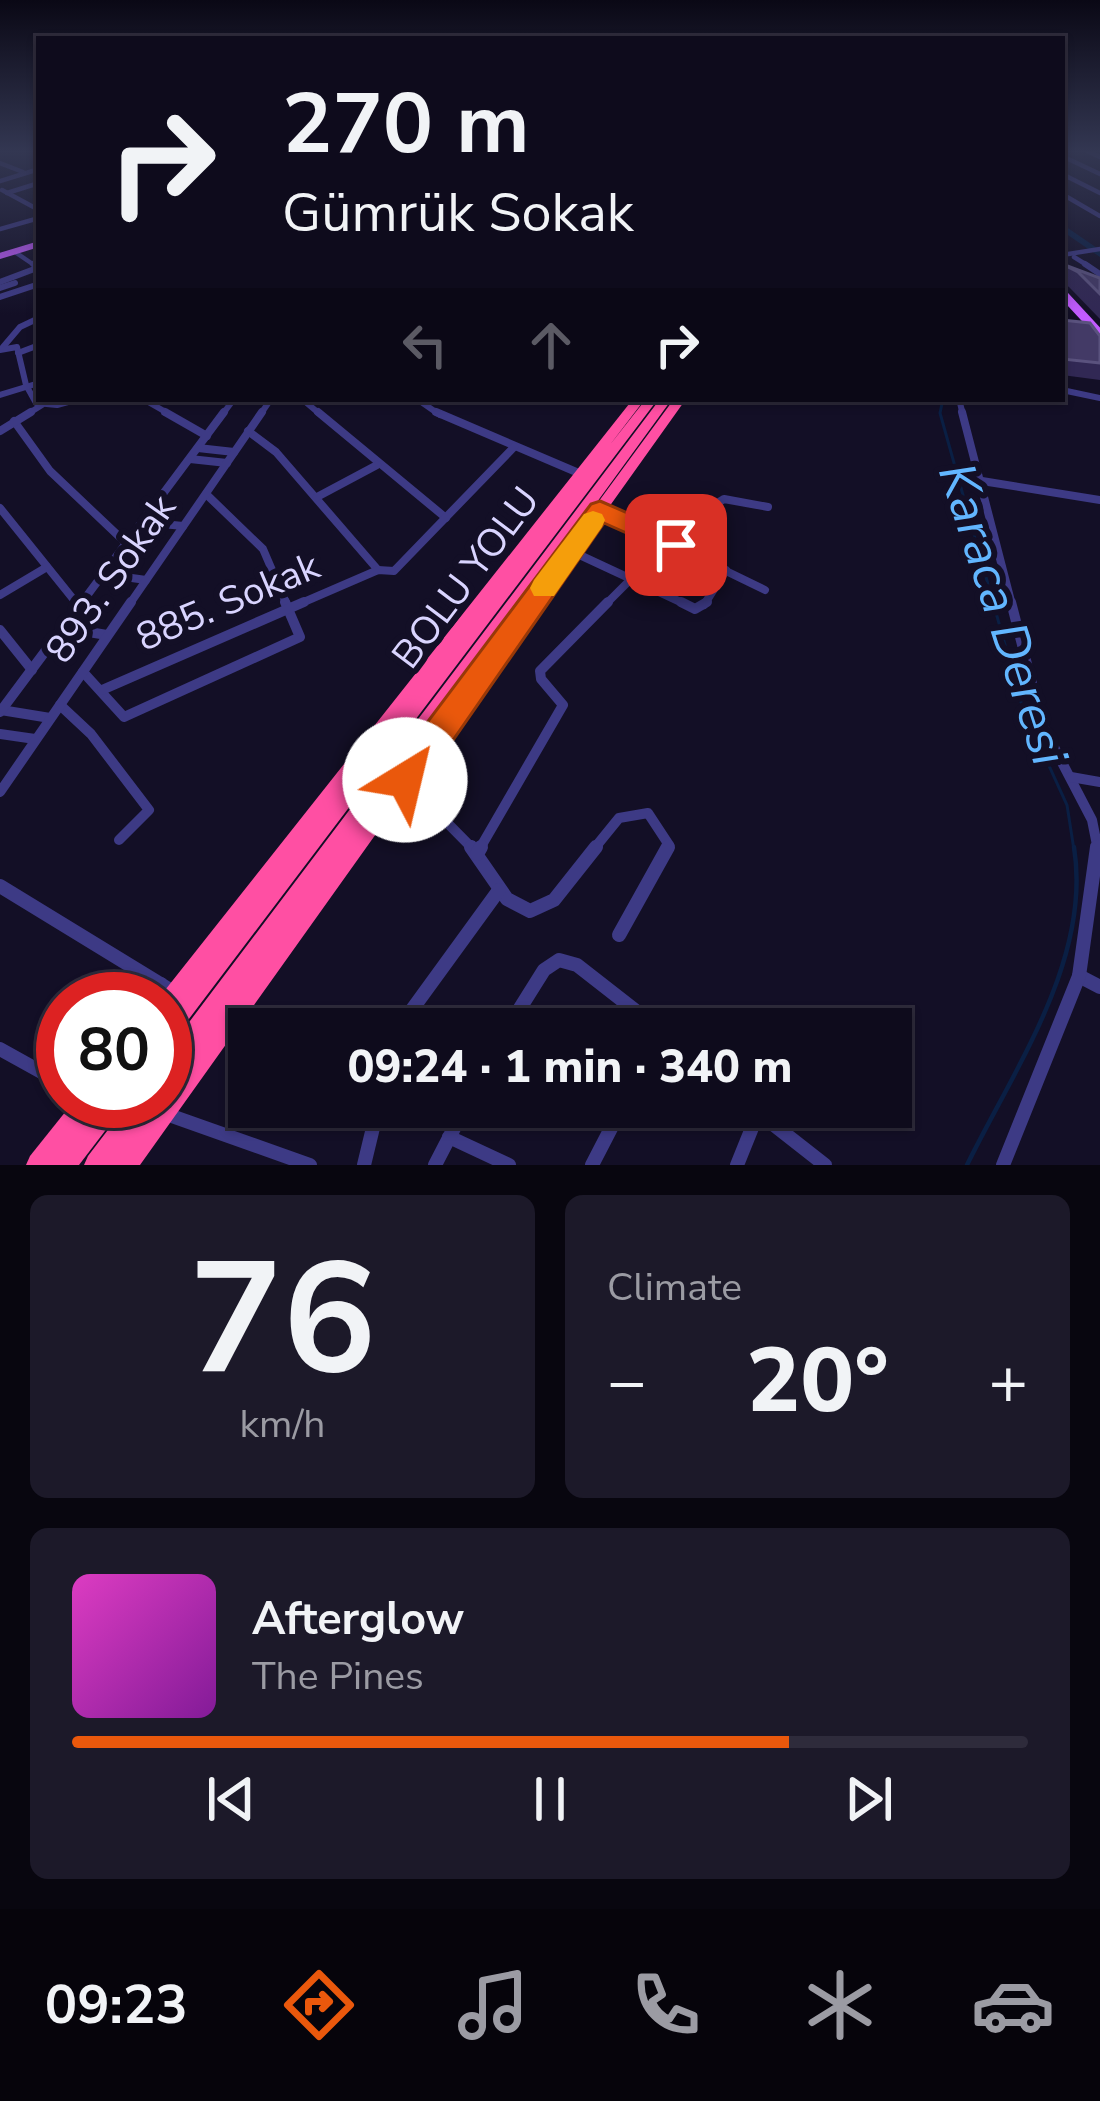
<!DOCTYPE html>
<html lang="en">
<head>
<meta charset="utf-8">
<style>
  :root { --surface:#0e0b1c; --page:#1c1929; --text:#f1f3f6; --muted:#9b9ba3; --line:#2e2b3b; --accent:#ea580c }
  body { margin:0; font-family:"Nunito Sans",sans-serif; background:var(--page); color:var(--text); height:100vh; display:flex; flex-direction:column; font-size:45px; white-space:nowrap }
  * { box-sizing:border-box; margin:0 }
  p { font-size:39px; color:var(--muted) }
  .icon { flex:none; width:66px; height:66px; fill:none; stroke:currentColor; stroke-width:2; stroke-linecap:round; stroke-linejoin:round }
  .map { position:relative; height:1165px; overflow:hidden }
  .drawer { display:flex; flex-direction:column; gap:30px; padding:30px; background:#08060f; flex:1 }
  .drawer>* { flex:none }
  .hud { position:absolute; left:36px; top:36px; width:1029px; height:366px; border-radius:0px; box-shadow:0 3px 9px #0004,0 0 0 3px var(--line); background:#0e0b1c; color:var(--text); overflow:hidden }
  .speed { position:absolute; left:36px; top:972px; display:flex; gap:24px; font-size:60px; font-weight:700; text-align:center }
  .speed>* { display:grid; place-content:center; width:156px; height:156px; border-radius:50%; background:var(--surface); box-shadow:0 3px 9px #0004,0 0 0 3px var(--line); line-height:1 }
  .speed .limit { border:18px solid #d22; background:#fff; color:#111 }
  .pin { position:absolute; display:grid; place-items:center; width:102px; height:102px; color:#fff; margin:-51px; border-radius:24px; box-shadow:0 6px 18px #0006 }
  .me { position:absolute; width:132px; margin:-66px; rotate:36deg; stroke-linejoin:round; filter:drop-shadow(0 0 9px #0008) }
  .turn { display:flex; align-items:center; gap:42px; height:252px; padding:0 48px; font-size:54px }
  .turn .icon { width:156px; height:156px; stroke-width:2.5 }
  .turn b { display:block; font-size:84px; line-height:102px }
  .lanes { display:flex; align-items:center; height:114px; padding:0 48px; background:#0003; justify-content:center; gap:60px; direction:ltr }
  .lanes .off { opacity:.35 }
  .big { font-size:90px; font-weight:800; line-height:1.1 }
  .drawer .widget { flex:1; display:flex; flex-direction:column; justify-content:center; gap:18px; min-width:0; padding:0 42px; border-radius:18px; background:var(--page) }
  .drawer .dial { align-items:center; gap:0 }
  .dial b { font-size:156px; line-height:1 }
  .song { display:flex; align-items:center; gap:36px }
  .cover { width:144px; height:144px; border-radius:18px; background:linear-gradient(135deg,hsl(310 70% 55%),hsl(290 70% 35%)) }
  .played { height:12px; border-radius:6px; background:linear-gradient(90deg,var(--accent) 75%,var(--line) 75%) }
  .keys { display:flex; justify-content:space-around; direction:ltr }
  .heat { display:flex; justify-content:space-between; align-items:center; font-size:66px; direction:ltr }
  .drawer .tiles { flex:1; display:grid; gap:30px; grid-template-columns:1fr 1fr }
  .widget:last-child { grid-column:span 2 }
  .trip { position:absolute; left:228px; top:1008px; width:684px; height:120px; border-radius:0px; background:var(--surface); box-shadow:0 3px 9px #0004,0 0 0 3px var(--line); font-weight:800; line-height:120px; text-align:center }
  .menu { display:flex; height:192px; justify-content:space-around; align-items:center; background:#06040b; color:var(--muted) }
  .menu .icon { width:84px; height:84px }
  .menu .on { color:var(--accent) }
  .menu b { font-size:54px; color:var(--text) }
  .map>svg:first-child { display:block }
  .lines { fill:none; stroke-linecap:round; stroke-linejoin:round }
  .stream-far1 { stroke:#0a1f44; stroke-width:3 }
  .stream { stroke:#0a1f44; stroke-width:4.5 }
  .river { fill:#0a1f44; fill-rule:evenodd }
  .minor-far4 { stroke:#3d3a85; stroke-width:4.5 }
  .minor-far3 { stroke:#3d3a85; stroke-width:6 }
  .minor-far2 { stroke:#3d3a85; stroke-width:8 }
  .minor-far1 { stroke:#3d3a85; stroke-width:10 }
  .minor { stroke:#3d3a85; stroke-width:14 }
  .major-far1 { stroke:#c25bff; stroke-width:6 }
  .major { stroke:#c25bff; stroke-width:9 }
  .highway { fill:#ff4fa3; fill-rule:evenodd }
  .wall { fill:#312854 }
  .building { fill:#433a66; stroke:#5a527e; stroke-width:3 }
  .route { fill:#ea580c; stroke:#983908; stroke-width:3 }
  .slow { fill:#f59e0b }
  .labels { text-anchor:middle; dominant-baseline:central; stroke-width:12; stroke-linejoin:round; paint-order:stroke }
  .street-label { font-size:39px; fill:#d9d4ff; stroke:#130f26 }
  .near-water-label { font-size:51px; font-style:italic; fill:#62b6ff; stroke:#130f26 }
</style>
</head>
<body>
<div class="map">
<svg width="1100" height="1165" viewBox="0 0 1100 1165">
  <rect width="100%" height="100%" fill="#130f26"/>
  <g class="lines">
    <path class="stream-far1" d="M943,399L940,413L1023,709L1067,805L1074,850"/>
    <path class="stream" d="M967,1165C1014,1069 1092,959 1074,847"/>
    <path class="river" d="M1062,224L1100,250V257L1062,231Z"/>
    <g class="minor-far4">
      <path d="M1087,151L1100,157"/>
      <path d="M1062,156L1100,174"/>
      <path d="M0,163L23,172"/>
      <path d="M1062,174L1100,193"/>
      <path d="M0,181L39,169"/>
      <path d="M2,190L39,210"/>
      <path d="M7,193L39,183"/>
      <path d="M1062,194L1100,216"/>
      <path d="M0,229L39,218"/>
      <path d="M15,252L37,267"/>
      <path d="M1062,255L1100,249"/>
      <path d="M1074,257L1090,267"/>
    </g>
    <g class="minor-far3">
      <path d="M33,264L39,269"/>
      <path d="M1085,264L1100,274"/>
      <path d="M0,282L37,268"/>
      <path d="M0,288L15,283"/>
      <path d="M0,297L36,285"/>
      <path d="M3,347L20,327L39,318"/>
      <path d="M0,350L17,347L26,385L36,403L57,405L79,399"/>
      <path d="M18,353L39,345"/>
      <path d="M1062,390L1100,398"/>
      <path d="M0,395L39,383"/>
      <path d="M143,399L171,415"/>
      <path d="M302,399L321,415"/>
      <path d="M417,399L440,415"/>
      <path d="M959,399L963,415"/>
      <path d="M26,415L42,405"/>
      <path d="M222,415L234,399"/>
      <path d="M260,415L271,399"/>
    </g>
    <g class="minor-far2">
      <path d="M165,412L207,436"/>
      <path d="M318,412L446,518"/>
      <path d="M436,412L581,474"/>
      <path d="M962,412L1012,605"/>
      <path d="M14,421L50,471L126,543"/>
      <path d="M0,431L31,412"/>
      <path d="M248,431L276,452L378,570"/>
      <path d="M198,448L234,452"/>
      <path d="M190,459L227,463"/>
      <path d="M982,481L1100,500"/>
      <path d="M206,494L263,549L287,605"/>
      <path d="M317,497L377,465"/>
      <path d="M0,508L78,605"/>
      <path d="M600,510L765,590"/>
      <path d="M142,522L183,526"/>
      <path d="M676,545L706,510L724,499L768,507"/>
      <path d="M571,551L687,605"/>
      <path d="M103,574L146,580"/>
      <path d="M0,595L47,567"/>
      <path d="M80,605L224,412"/>
      <path d="M129,605L262,412"/>
      <path d="M297,605L378,570L394,571L514,447"/>
      <path d="M605,605L630,580"/>
      <path d="M704,605L726,570"/>
    </g>
    <g class="minor-far1">
      <path d="M75,602L79,607"/>
      <path d="M681,602L695,609L707,602"/>
      <path d="M1011,602L1043,726L1092,820L1098,850"/>
      <path d="M64,628L107,635"/>
      <path d="M0,630L32,670"/>
      <path d="M83,672L124,717L300,637L285,602"/>
      <path d="M102,690L304,602"/>
      <path d="M60,705L91,734L149,810L119,840"/>
      <path d="M1,710L50,718"/>
      <path d="M0,712L82,602"/>
      <path d="M0,734L35,739"/>
      <path d="M1071,777L1100,782"/>
      <path d="M405,780L474,850"/>
      <path d="M0,792L131,602"/>
      <path d="M479,850L563,705L541,679L540,671L608,602"/>
      <path d="M593,850L619,818L648,813L669,845L666,850"/>
    </g>
    <g class="minor">
      <path d="M471,847L507,899L530,911L554,900L596,847"/>
      <path d="M477,854L481,847"/>
      <path d="M0,886L175,993"/>
      <path d="M619,935L668,847"/>
      <path d="M1079,976L1100,987"/>
      <path d="M148,999L161,984"/>
      <path d="M405,1029L411,1011L499,890"/>
      <path d="M507,1029L544,970L559,960L577,965L659,1029"/>
      <path d="M0,1049L63,1084"/>
      <path d="M751,1107L825,1165"/>
      <path d="M166,1114L310,1165"/>
      <path d="M449,1137L509,1165"/>
      <path d="M364,1165L378,1107"/>
      <path d="M435,1165L465,1107"/>
      <path d="M592,1165L622,1107"/>
      <path d="M737,1165L758,1113"/>
      <path d="M1003,1165L1079,976L1097,847"/>
    </g>
    <path class="major-far1" d="M0,256L39,244"/>
    <path class="major" d="M1062,293L1100,334"/>
    <g class="highway">
      <path d="M633,399H645L609,446L646,399H658L173,1040L165,1044V999H158Z"/>
      <path d="M660,399H672L482,660L674,399H686L140,1165H84L88,1156L130,1101H165V1089L169,1084L165,1086V1054Z"/>
      <path d="M74,1101H124L121,1110L79,1165H26L30,1156Z"/>
    </g>
  </g>
  <g class="wall">
    <path d="M1062,264L1100,278V319L1069,287L1062,283Z"/>
    <path d="M1062,320L1100,336V380L1062,375Z"/>
    <path d="M240,399H264L259,403L241,401Z"/>
  </g>
  <g class="building">
    <path d="M1062,264L1100,278V294L1078,272Z"/>
    <path d="M1062,320L1090,323L1100,336V363L1062,359Z"/>
  </g>
  <linearGradient id="sky" x2="0" y2="1"><stop stop-color="#0a0815"/><stop offset="0.48" stop-color="#333752"/><stop offset="1" stop-color="#333752" stop-opacity="0"/></linearGradient>
  <rect width="1100" height="315" fill="url(#sky)"/>
  <path class="route" d="M600,501L685,538L689,545L676,555L604,523L417,792L405,797L393,792L388,780L393,768L591,504Z"/>
  <path class="slow" d="M593,511L602,514L605,520L602,527L554,596H534L530,588L534,580L584,514Z"/>
  <g class="labels">
    <g class="street-label">
      <text transform="translate(466 578) rotate(-53)">BOLU YOLU</text>
      <text transform="translate(111 579) rotate(-55)">893. Sokak</text>
      <text transform="translate(228 602) rotate(-23)">885. Sokak</text>
    </g>
    <g class="near-water-label">
      <text transform="translate(1003 614) rotate(72)">Karaca Deresi</text>
    </g>
  </g>
</svg>
<div class="speed"><div class="limit">80</div></div>
<div class="pin" style="left:676px;top:545px;background:#d93025"><svg class="icon" aria-label="arrive" viewBox="0 0 24 24"><path d="M6 21V4h12l-3 4 3 4H6"/></svg></div>
<svg class="me" style="left:405px;top:780px" viewBox="-20 -20 40 40"><circle r="19" fill="#fff"/><path d="M0-13L10 11 0 6-10 11z" fill="#ea580c"/></svg>
<div class="trip">09:24 · 1 min · 340 m</div>
<div class="hud">
<div class="turn"><svg class="icon" aria-label="right" viewBox="0 0 24 24"><path d="M7 20v-9h11M14 6l5 5-5 5"/></svg><div><b>270 m</b>Gümrük Sokak</div></div>
<div class="lanes"><svg class="icon off" aria-label="left" viewBox="0 0 24 24"><path d="M17 20v-9H6M10 6l-5 5 5 5"/></svg><svg class="icon off" aria-label="ahead" viewBox="0 0 24 24"><path d="M12 20V5M6 11l6-6 6 6"/></svg><svg class="icon" aria-label="right" viewBox="0 0 24 24"><path d="M7 20v-9h11M14 6l5 5-5 5"/></svg></div>
</div>
</div>
<section class="drawer">
<div class="tiles">
<div class="widget dial"><b>76</b><p>km/h</p></div>
<div class="widget"><p>Climate</p>
<div class="heat"><a>−</a><b class="big">20°</b><a>+</a></div>
</div>
<div class="widget">
<div class="song"><i class="cover"></i><div><b>Afterglow</b><p>The Pines</p></div></div>
<div class="played"></div>
<div class="keys"><svg class="icon" aria-label="previous" viewBox="0 0 24 24"><path d="M18 5L8 12l10 7zM5 5v14"/></svg><svg class="icon" aria-label="pause" viewBox="0 0 24 24"><path d="M8 5v14M16 5v14"/></svg><svg class="icon" aria-label="next" viewBox="0 0 24 24"><path d="M6 5l10 7-10 7zM19 5v14"/></svg></div>
</div>
</div>
</section>
<nav class="menu">
<b>09:23</b>
<svg class="icon on" aria-label="directions" viewBox="0 0 24 24"><path d="M12 3l9 9-9 9-9-9zM9 14v-3h6M13 9l2 2-2 2"/></svg>
<svg class="icon" aria-label="music" viewBox="0 0 24 24"><path d="M9 18V5l10-2v13"/><circle cx="6" cy="18" r="3"/><circle cx="16" cy="16" r="3"/></svg>
<svg class="icon" aria-label="phone" viewBox="0 0 24 24"><path d="M5 4h4l2 5-3 2q2 4 5 5l2-3 5 2v4C11 20 4 13 5 4z"/></svg>
<svg class="icon" aria-label="climate" viewBox="0 0 24 24"><path d="M12 3v18M4 7l16 10M4 17L20 7"/></svg>
<svg class="icon" aria-label="car" viewBox="0 0 24 24"><path d="M5 17H2v-5l4-1 3-4h7l3 4 3 1v5h-3M9 17h6M6 11h13"/><circle cx="7" cy="17" r="2"/><circle cx="17" cy="17" r="2"/></svg>
</nav>
</body>
</html>
